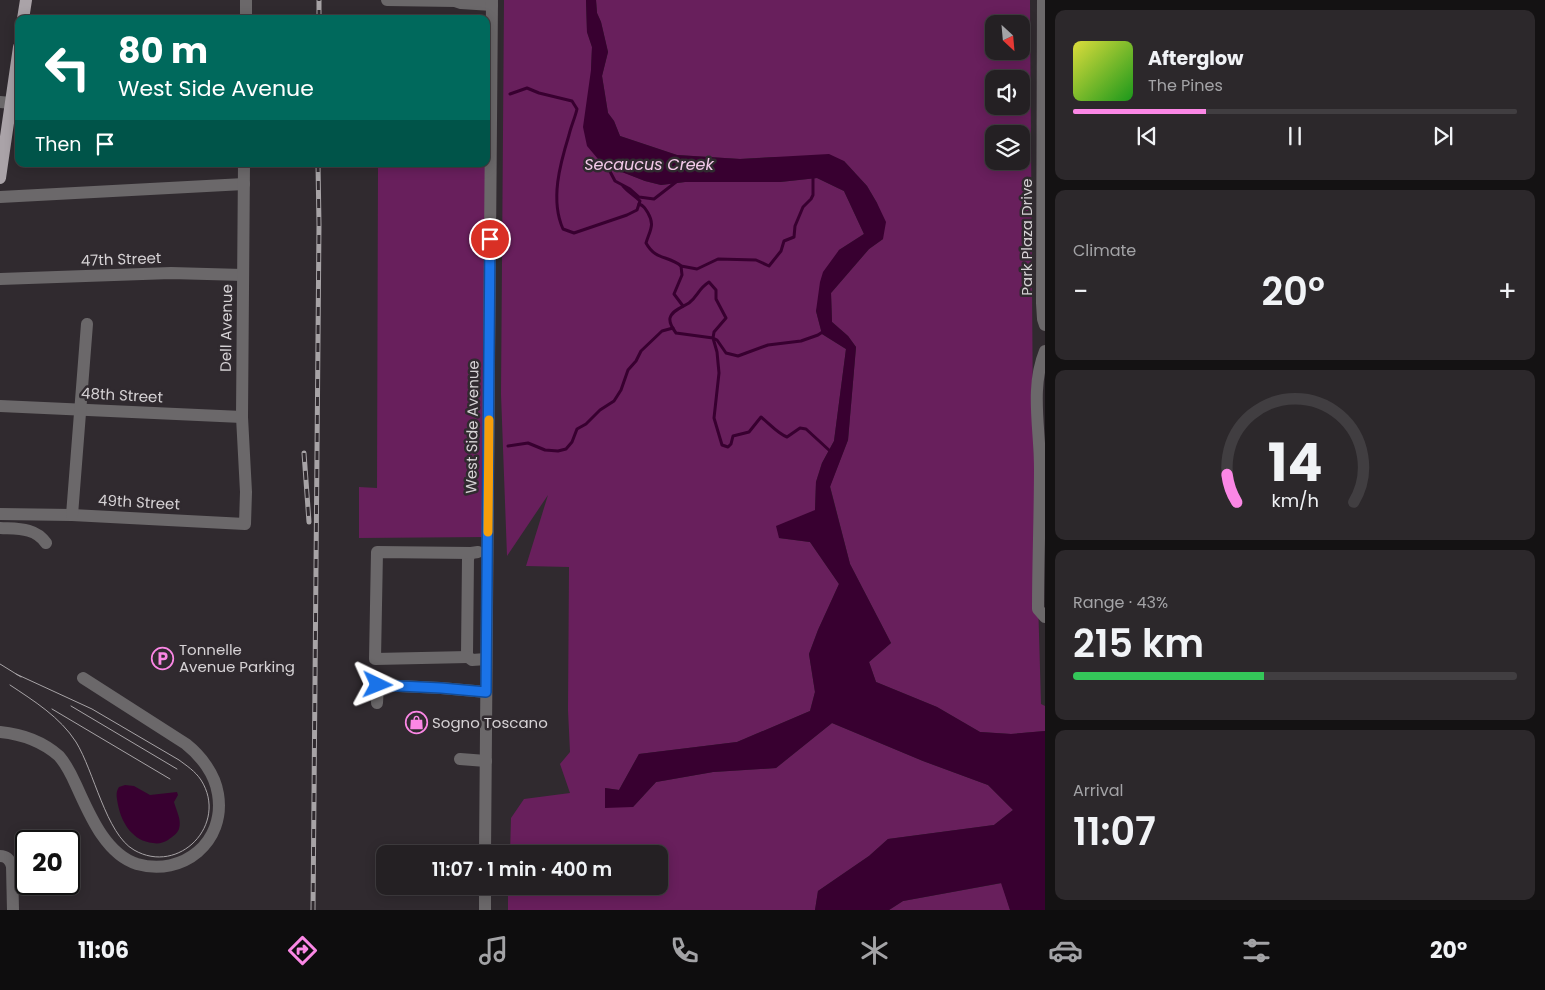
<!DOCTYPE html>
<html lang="en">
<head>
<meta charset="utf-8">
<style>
  :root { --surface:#242023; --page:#2c282b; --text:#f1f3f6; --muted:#a3a3a6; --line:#413e41; --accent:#fb87e5 }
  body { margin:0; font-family:Poppins,sans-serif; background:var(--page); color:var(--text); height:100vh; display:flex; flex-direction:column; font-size:19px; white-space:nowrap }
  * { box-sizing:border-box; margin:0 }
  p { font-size:16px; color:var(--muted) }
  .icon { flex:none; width:28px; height:28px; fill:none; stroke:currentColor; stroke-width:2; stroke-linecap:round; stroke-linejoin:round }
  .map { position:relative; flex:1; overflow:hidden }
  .details { display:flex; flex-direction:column; gap:10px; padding:10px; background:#141213; width:500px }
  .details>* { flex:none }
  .top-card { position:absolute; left:15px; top:15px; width:475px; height:152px; border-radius:10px; box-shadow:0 2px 12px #0003,0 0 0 1px var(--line); background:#00695c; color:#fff; overflow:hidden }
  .needle { width:32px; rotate:154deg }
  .buttons { position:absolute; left:985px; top:15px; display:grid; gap:10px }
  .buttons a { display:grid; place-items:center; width:45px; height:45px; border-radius:10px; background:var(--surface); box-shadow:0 2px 12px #0003,0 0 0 1px var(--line); font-size:25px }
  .speed { position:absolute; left:15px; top:830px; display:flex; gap:10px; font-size:25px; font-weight:700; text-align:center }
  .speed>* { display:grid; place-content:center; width:65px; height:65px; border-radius:50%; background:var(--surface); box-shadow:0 2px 12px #0003,0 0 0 1px var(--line); line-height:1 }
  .speed .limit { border:2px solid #111; border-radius:8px; background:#fff; color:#111 }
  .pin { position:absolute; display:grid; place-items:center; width:42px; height:42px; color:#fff; margin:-21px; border:2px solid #fff; border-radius:50%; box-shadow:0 1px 5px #0007 }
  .me { position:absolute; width:55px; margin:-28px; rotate:92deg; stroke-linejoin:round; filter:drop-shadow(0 0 4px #0008) }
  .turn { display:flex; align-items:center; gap:18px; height:105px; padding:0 20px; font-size:22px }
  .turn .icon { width:65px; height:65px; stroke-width:2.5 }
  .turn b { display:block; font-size:35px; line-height:42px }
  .then { display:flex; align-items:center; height:48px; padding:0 20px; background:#0003; gap:10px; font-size:19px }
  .big { font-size:38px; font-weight:600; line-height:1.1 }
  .details .card { flex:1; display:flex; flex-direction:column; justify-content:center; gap:8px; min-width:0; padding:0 18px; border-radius:10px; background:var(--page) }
  .details .dial { align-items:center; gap:0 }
  .dial svg { height:130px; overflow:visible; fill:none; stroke:var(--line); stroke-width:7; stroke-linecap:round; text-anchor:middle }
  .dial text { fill:var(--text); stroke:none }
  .song { display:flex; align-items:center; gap:15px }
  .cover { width:60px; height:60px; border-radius:8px; background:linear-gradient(135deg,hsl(60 70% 55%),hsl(120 70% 35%)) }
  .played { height:5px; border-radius:2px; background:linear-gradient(90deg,var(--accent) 30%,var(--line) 30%) }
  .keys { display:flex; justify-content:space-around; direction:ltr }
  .heat { display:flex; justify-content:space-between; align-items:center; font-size:28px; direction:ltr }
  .charge { height:8px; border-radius:4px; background:linear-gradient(90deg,#34c759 43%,var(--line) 0) }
  .trip { position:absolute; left:376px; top:845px; width:292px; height:50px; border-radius:10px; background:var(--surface); box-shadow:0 2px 12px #0003,0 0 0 1px var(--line); font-weight:600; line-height:50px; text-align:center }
  .menu { display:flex; height:80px; justify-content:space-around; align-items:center; background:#0e0d0e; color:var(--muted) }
  .menu .icon { width:35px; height:35px }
  .menu .selected { color:var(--accent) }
  .menu b { font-size:22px; color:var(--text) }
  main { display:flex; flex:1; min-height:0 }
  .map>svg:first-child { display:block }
  .green { fill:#681f5c; fill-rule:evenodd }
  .water { fill:#380030 }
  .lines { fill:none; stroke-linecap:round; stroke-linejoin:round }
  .stream { stroke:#380030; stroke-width:3 }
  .minor { stroke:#6b686a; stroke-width:12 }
  .major { stroke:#aaa3a8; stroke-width:12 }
  .tram { stroke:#a7a3a6; stroke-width:1 }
  .rail-casing { stroke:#a7a3a6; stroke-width:5 }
  .rail { stroke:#302a2f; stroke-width:3; stroke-dasharray:9; stroke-linecap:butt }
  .route-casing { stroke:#114b97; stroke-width:12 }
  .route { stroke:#1a73e8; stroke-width:9 }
  .slow { stroke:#f59e0b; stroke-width:9 }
  .labels { text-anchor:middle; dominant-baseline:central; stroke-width:5; stroke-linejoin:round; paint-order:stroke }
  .street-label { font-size:15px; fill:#d6d2d5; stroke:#302a2f }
  .poi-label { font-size:15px; fill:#d6d2d5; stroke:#302a2f; text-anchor:start }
  .water-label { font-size:16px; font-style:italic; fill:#f4caea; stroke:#302a2f }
</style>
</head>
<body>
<main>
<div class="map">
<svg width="1045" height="910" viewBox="0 0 1045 910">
  <rect width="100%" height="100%" fill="#302a2f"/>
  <g class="green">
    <path d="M504,0H586L587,32L592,47L591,70L598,159L615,169L645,181L661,185L685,182H780L817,178L844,191L864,234L839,250L816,311L822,334L846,349L834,441L822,463L816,482L815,511L779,538L810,542L839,584L818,630L809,654L815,692L810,711L737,742L639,754L619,790L605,788L633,807L656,782L713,772L776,768L832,723L923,761L988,785L1013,810L994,825L888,839L869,856L818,891L815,910H508V886H660V854H510L511,818L524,799L570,793L560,764L570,752L568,710L569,567L526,566L548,495L507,556L501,394Z"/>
    <path d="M596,0H1030L1033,423L1041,704L1045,706V731L1011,734L980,732L937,707L876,682L869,662L891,643L850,564L830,486L848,440L856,347L848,336L832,322L831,293L869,249L883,239L877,203L867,186L844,161L774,157L740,159L677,155L620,136L614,121L608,113L602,76L608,52L601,22L597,13ZM994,24H1021V51H994ZM994,79H1021V106H994ZM994,134H1021V161H994Z"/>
    <path d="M378,164L491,165L488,537L359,538V487L377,488Z"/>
    <path d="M1002,883L1010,910H889L903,901Z"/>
  </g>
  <g class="water">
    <path d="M586,0H596L597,13L601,22L608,52L602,76L608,113L614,121L620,136L677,155L740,159L829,154L844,161L867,186L877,203L886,222L883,239L869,249L831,293L832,322L848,336L856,347L848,440L830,487L850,564L891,643L869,662L876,682L937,707L980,732L1011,734L1045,731V910H1010L1001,883L903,901L889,910H815L818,891L869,856L888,839L994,825L1013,810L988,785L923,761L832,723L776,768L713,772L656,782L633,807L605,808V788L619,790L639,754L737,742L810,711L815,692L809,654L818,630L839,584L810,542L779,538L776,526L815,510L816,482L822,463L834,441L846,349L822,334L816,311L820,282L823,272L839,250L864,234L844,191L817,178L780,182H685L661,185L645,181L614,169L598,159L587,146L583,127L591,70L592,47L587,32Z"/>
    <path d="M125,785L134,786L150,795L177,792L178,795L174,802C176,810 182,820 179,829C177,834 172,837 168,840C163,843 158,844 153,843C133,841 122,824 118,805C117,798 115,793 119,787Z"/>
  </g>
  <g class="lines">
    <g class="stream">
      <path d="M510,94L527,88L539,93L572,101L577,109C575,118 571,126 569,135C560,164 550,200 563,229L574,233L627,215L637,210L640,201C634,195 628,192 623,186"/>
      <path d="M605,162L615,181L630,189L639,197L654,199L676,182"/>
      <path d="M639,204C644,206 645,208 648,213C655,225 650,230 646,243C656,261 668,255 681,266"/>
      <path d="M683,306L674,294L682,275L681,266L697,269L718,259L756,260L769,266L781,251L784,241L794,237L795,226L803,207L811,199L813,195V176"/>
      <path d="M824,331L818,335L801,341L768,345L738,356L726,353L717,340L713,338L676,333C673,329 669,323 670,318C672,310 683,307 689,303C698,296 698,289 709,282L716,290V299L726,318L714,332L713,338L717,352L719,373L714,418L722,445L728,447L731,444L733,436L749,432L761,417C770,424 777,433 787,437L800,428L806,429L830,451"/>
      <path d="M508,446L528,443L545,450L558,451L566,449L572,442L577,429L586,424L600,410L614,401L621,390L628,370L636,361L641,351L662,331L673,328"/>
    </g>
    <g class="minor">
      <path d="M387,0L455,1L461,3L492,5"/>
      <path d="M1043,0L1042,303L1043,319L1045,325"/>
      <path d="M246,19V0"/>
      <path d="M0,102L11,103"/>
      <path d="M0,197L244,184"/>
      <path d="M0,279L171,273L243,275"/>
      <path d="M1045,351C1030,388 1040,428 1040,468C1040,515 1038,562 1038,609L1045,617"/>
      <path d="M0,406L242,417"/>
      <path d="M0,514L72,515L245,524L246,492L242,417L244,164"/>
      <path d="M72,515L87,324"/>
      <path d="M0,528C17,529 35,527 46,543"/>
      <path d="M478,552L471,553L468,558L467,654L468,657L472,660L486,659"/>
      <path d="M468,657L375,659L377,552L471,553"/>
      <path d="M377,703L378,685L441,688L486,692"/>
      <path d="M0,732C21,734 43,742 59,756C66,764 72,776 76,785C89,813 105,854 137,864C183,877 226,842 218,794C215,774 201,756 186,744L83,678"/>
      <path d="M460,759L486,761"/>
      <path d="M485,854L492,0"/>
      <path d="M0,856C7,856 10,860 12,866L13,910"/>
      <path d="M485,910V886"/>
    </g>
    <g class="major">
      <path d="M23,19L26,0"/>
      <path d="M0,178L19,47"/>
    </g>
    <g class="tram">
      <path d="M0,664L21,677"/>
      <path d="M10,685C34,701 60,717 76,742C94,771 106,834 134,850C179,876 229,824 201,780C195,771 187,766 179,760L92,709L16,674"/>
      <path d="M71,706L177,769"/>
      <path d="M52,709L170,779"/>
    </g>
    <defs>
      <g id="rail">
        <path d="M319,19V0"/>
        <path d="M304,453L309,522"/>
        <path d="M313,910L319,225L318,164"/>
      </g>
    </defs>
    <use href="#rail" class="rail-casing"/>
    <use href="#rail" class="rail"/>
  </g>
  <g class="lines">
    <defs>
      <path id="route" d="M378,685L441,688L486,692L490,239"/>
    </defs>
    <use href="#route" class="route-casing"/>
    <use href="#route" class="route"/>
    <path class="slow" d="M488,532L489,420"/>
  </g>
  <defs>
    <symbol id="parking-ring" viewBox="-11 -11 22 22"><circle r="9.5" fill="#302a2f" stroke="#fb87e5" stroke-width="1.5"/><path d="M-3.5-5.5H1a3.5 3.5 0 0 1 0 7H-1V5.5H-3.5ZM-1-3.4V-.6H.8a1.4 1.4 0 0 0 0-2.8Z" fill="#fb87e5"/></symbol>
    <symbol id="shop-ring" viewBox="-11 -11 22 22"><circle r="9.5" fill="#302a2f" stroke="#fb87e5" stroke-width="1.5"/><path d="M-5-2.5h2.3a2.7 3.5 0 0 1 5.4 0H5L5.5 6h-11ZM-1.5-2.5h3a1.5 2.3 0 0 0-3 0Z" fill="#fb87e5"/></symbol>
  </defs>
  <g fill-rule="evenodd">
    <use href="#parking-ring" x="150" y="646" width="25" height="25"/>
    <use href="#shop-ring" x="404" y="710" width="25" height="25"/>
  </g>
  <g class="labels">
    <g class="street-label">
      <text transform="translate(1026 237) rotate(-90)">Park Plaza Drive</text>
      <text transform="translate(121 259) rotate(-2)">47th Street</text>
      <text transform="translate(226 328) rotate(-89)">Dell Avenue</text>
      <text transform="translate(122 395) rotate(3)">48th Street</text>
      <text transform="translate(472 427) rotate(-89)">West Side Avenue</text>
      <text transform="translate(139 502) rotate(3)">49th Street</text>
    </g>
    <g class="poi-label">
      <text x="179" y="649">Tonnelle<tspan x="179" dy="17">Avenue Parking</tspan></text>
      <text x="432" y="722">Sogno Toscano</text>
    </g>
    <g class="water-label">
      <text x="649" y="164">Secaucus Creek</text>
    </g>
  </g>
</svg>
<div class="buttons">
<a><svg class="needle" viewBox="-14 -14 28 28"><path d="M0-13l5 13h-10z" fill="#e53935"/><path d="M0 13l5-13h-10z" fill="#a3a3a6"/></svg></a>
<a><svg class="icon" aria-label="sound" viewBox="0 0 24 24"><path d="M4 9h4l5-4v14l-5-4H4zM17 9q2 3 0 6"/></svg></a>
<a><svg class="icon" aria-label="layers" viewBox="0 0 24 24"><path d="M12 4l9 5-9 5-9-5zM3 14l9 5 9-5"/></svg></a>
</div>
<div class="speed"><div class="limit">20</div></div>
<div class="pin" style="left:490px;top:239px;background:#d93025"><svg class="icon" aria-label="arrive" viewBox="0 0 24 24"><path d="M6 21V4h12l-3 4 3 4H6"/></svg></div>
<svg class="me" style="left:378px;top:685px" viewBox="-20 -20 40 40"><path d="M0-17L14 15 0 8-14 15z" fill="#1a73e8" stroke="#fff" stroke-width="4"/></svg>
<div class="trip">11:07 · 1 min · 400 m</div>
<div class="top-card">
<div class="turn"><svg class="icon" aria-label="left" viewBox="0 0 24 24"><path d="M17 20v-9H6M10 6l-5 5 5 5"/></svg><div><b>80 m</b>West Side Avenue</div></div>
<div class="then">Then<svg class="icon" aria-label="arrive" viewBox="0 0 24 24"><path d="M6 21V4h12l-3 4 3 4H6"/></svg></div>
</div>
</div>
<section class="details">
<div class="card">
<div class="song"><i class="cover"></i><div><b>Afterglow</b><p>The Pines</p></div></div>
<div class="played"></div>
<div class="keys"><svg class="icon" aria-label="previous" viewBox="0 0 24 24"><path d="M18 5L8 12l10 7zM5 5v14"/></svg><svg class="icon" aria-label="pause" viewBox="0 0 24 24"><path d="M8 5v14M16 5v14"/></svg><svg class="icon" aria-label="next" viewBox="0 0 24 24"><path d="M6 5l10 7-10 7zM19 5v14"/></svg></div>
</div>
<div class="card"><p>Climate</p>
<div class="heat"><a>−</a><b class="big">20°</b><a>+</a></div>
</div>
<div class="card dial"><svg viewBox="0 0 100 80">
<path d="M14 69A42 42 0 1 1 86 69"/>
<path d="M14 69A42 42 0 0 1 8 52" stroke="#fb87e5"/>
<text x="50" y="56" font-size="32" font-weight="700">14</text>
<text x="50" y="72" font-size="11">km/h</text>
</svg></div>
<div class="card"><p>Range · 43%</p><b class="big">215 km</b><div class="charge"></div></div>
<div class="card"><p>Arrival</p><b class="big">11:07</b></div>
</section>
</main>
<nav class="menu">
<b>11:06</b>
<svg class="icon selected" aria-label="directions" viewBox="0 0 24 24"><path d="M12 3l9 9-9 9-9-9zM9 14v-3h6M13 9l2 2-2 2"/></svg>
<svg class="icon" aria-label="music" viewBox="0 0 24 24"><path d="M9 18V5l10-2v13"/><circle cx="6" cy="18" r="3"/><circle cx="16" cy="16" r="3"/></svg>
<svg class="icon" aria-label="phone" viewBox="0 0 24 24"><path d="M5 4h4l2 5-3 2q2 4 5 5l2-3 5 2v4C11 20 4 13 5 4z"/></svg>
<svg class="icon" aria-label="climate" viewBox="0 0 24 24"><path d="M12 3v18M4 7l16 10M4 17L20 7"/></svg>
<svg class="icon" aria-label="car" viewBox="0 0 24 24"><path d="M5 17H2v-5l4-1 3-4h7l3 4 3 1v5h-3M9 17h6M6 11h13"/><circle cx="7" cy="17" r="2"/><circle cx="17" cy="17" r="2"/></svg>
<svg class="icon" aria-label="filters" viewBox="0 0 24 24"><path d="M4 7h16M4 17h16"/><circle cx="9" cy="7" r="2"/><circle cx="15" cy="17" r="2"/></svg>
<b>20°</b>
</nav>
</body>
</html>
